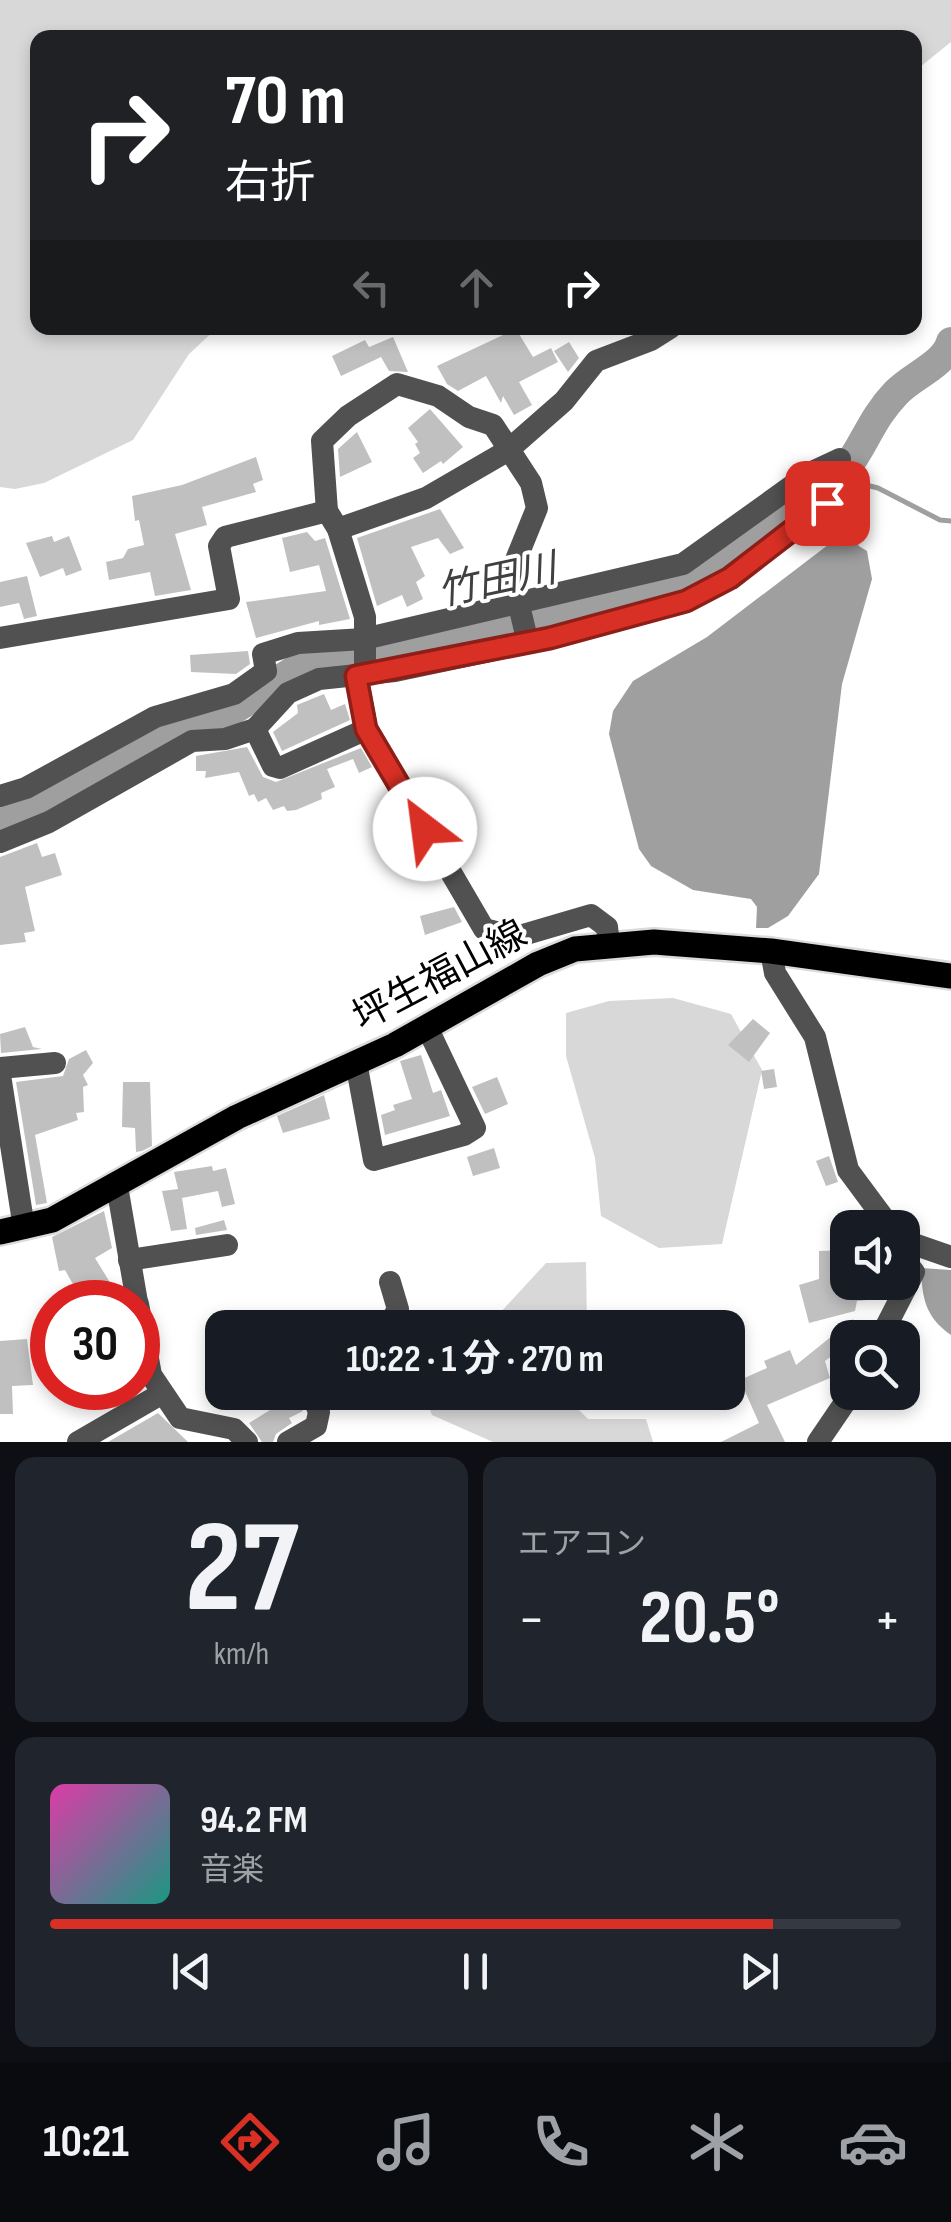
<!DOCTYPE html>
<html lang="ja">
<head>
<meta charset="utf-8">
<style>
  :root { --surface:#171b24; --page:#20242c; --text:#f1f3f6; --muted:#9ea1a6; --line:#363941; --accent:#d93025 }
  body { margin:0; font-family:"Sofia Sans Condensed","Noto Sans JP",sans-serif; background:var(--page); color:var(--text); height:100vh; display:flex; flex-direction:column; font-size:38px; white-space:nowrap }
  * { box-sizing:border-box; margin:0 }
  p { font-size:32px; color:var(--muted) }
  .icon { flex:none; width:55px; height:55px; fill:none; stroke:currentColor; stroke-width:2; stroke-linecap:round; stroke-linejoin:round }
  .map { position:relative; height:1442px; overflow:hidden }
  .sheet { display:flex; flex-direction:column; gap:15px; padding:15px; background:#0d0f14; flex:1 }
  .sheet>* { flex:none }
  .banner { position:absolute; left:30px; top:30px; width:892px; height:305px; border-radius:20px; box-shadow:0 5px 15px #0003; background:#202124; color:#fff; overflow:hidden }
  .controls { position:absolute; left:830px; top:1210px; display:grid; gap:20px }
  .controls a { display:grid; place-items:center; width:90px; height:90px; border-radius:20px; background:var(--surface); box-shadow:0 5px 15px #0003; font-size:50px }
  .speed { position:absolute; left:30px; top:1280px; display:flex; gap:20px; font-size:50px; font-weight:700; text-align:center }
  .speed>* { display:grid; place-content:center; width:130px; height:130px; border-radius:50%; background:var(--surface); box-shadow:0 5px 15px #0003; line-height:1 }
  .speed .limit { border:15px solid #d22; background:#fff; color:#111 }
  .pin { position:absolute; display:grid; place-items:center; width:85px; height:85px; color:#fff; margin:-42px; border-radius:20px; box-shadow:0 5px 15px #0006 }
  .me { position:absolute; width:110px; margin:-55px; rotate:330deg; stroke-linejoin:round; filter:drop-shadow(0 0 8px #0008) }
  .turn { display:flex; align-items:center; gap:35px; height:210px; padding:0 30px; font-size:45px }
  .turn .icon { width:130px; height:130px; stroke-width:2.5 }
  .turn b { display:block; font-size:70px; line-height:85px }
  .lanes { display:flex; align-items:center; height:95px; padding:0 30px; background:#0003; justify-content:center; gap:50px; direction:ltr }
  .lanes .off { opacity:.35 }
  .big { font-size:75px; font-weight:700; line-height:1.1 }
  .sheet .tile { flex:1; display:flex; flex-direction:column; justify-content:center; gap:15px; min-width:0; padding:0 35px; border-radius:20px; background:var(--page) }
  .sheet .dial { align-items:center; gap:0 }
  .dial b { font-size:130px; line-height:1 }
  .song { display:flex; align-items:center; gap:30px }
  .cover { width:120px; height:120px; border-radius:15px; background:linear-gradient(135deg,hsl(320 70% 55%),hsl(170 70% 35%)) }
  .played { height:10px; border-radius:5px; background:linear-gradient(90deg,var(--accent) 85%,var(--line) 85%) }
  .keys { display:flex; justify-content:space-around; direction:ltr }
  .heat { display:flex; justify-content:space-between; align-items:center; font-size:55px; direction:ltr }
  .sheet .tiles { flex:1; display:grid; gap:15px; grid-template-columns:1fr 1fr }
  .tile:last-child { grid-column:span 2 }
  .trip { position:absolute; left:205px; top:1310px; width:540px; height:100px; border-radius:20px; background:var(--surface); box-shadow:0 5px 15px #0003; font-weight:700; line-height:100px; text-align:center }
  .menu { display:flex; height:160px; justify-content:space-around; align-items:center; background:#090b0e; color:var(--muted) }
  .menu .icon { width:70px; height:70px }
  .menu .selected { color:var(--accent) }
  .menu b { font-size:45px; color:var(--text) }
  .map>svg:first-child { display:block }
  .green { fill:#d8d8d8 }
  .water { fill:#9f9f9f }
  .lines { fill:none; stroke-linecap:round; stroke-linejoin:round }
  .stream { stroke:#9f9f9f; stroke-width:5 }
  .river { stroke:#9f9f9f; stroke-width:30 }
  .building { fill:#c0c0c0 }
  .major-casing { stroke:#dbdbdb; stroke-width:30 }
  .minor { stroke:#515151; stroke-width:22 }
  .major { stroke:#000; stroke-width:25 }
  .route-casing { stroke:#8d1f18; stroke-width:25 }
  .route { stroke:#d93025; stroke-width:18 }
  .labels { text-anchor:middle; dominant-baseline:central; stroke-width:8; stroke-linejoin:round; paint-order:stroke }
  .street-label { font-size:38px; fill:#000; stroke:#fff }
  .water-label { font-size:40px; font-style:italic; fill:#404040; stroke:#fff }
</style>
</head>
<body>
<div class="map">
<svg width="951" height="1442" viewBox="0 0 951 1442">
  <rect width="100%" height="100%" fill="#fff"/>
  <g class="green">
    <path d="M0,0H951V42L915,71V38H38V328H217L189,354L133,440L44,483L15,489L0,487Z"/>
    <path d="M673,998L731,1014L762,1070L722,1244L659,1248L601,1216L595,1158L566,1056V1013L609,1001Z"/>
    <path d="M586,1262L587,1327H472H487L546,1263Z"/>
    <path d="M423,1393H562L588,1419H646L653,1442H493L432,1415Z"/>
  </g>
  <g class="water">
    <path d="M841,535L867,551L872,579L842,684L819,874L788,916L768,928H756L757,907L751,899L693,890L651,866L639,849L609,734L613,711L633,681L707,637Z"/>
    <path d="M921,1268L951,1270V1335C925,1317 922,1298 921,1268Z"/>
  </g>
  <g class="lines">
    <g class="stream">
      <path d="M838,478L878,488L940,520L951,521"/>
      <path d="M844,526L857,540L855,550"/>
    </g>
    <path class="river" d="M0,816L44,803L179,725L228,713L303,665L679,582C715,566 822,499 845,470C865,444 871,419 896,393C913,375 944,365 951,342"/>
  </g>
  <g class="building">
    <path d="M516,329L533,357L551,348L558,362L519,382L532,405L514,415L503,396L501,403L486,376L458,391L447,384L437,366Z"/>
    <path d="M393,337L408,372L389,371L381,357L341,376L332,356L365,340L369,347Z"/>
    <path d="M569,342L579,358L568,372L554,351Z"/>
    <path d="M430,409L463,447L443,464L441,461L423,473L413,458L420,453L415,444L418,442L408,428Z"/>
    <path d="M357,432L372,462L340,477L338,449Z"/>
    <path d="M256,457L263,480L253,484L256,492L202,507L207,525L175,534L191,590L155,596L150,572L109,580L106,562L123,558L128,549L144,545L139,520L135,521L132,496L182,485Z"/>
    <path d="M440,509L464,548L450,554L438,538L411,547L425,576L416,582L423,599L407,607L402,595L377,606L357,538Z"/>
    <path d="M307,532L315,541L325,538L350,619L319,625V621L256,638L246,602L326,591L319,565L290,572L282,538Z"/>
    <path d="M52,536L54,542L69,536L82,570L66,576L63,568L40,577L26,543Z"/>
    <path d="M27,576L37,616L24,619L19,603L0,607V582Z"/>
    <path d="M248,651L250,664L236,674L191,672L190,655Z"/>
    <path d="M324,694L331,710L345,704L350,720L282,751L273,732L298,713L297,705Z"/>
    <path d="M247,747L263,777L276,782L361,748L372,767L359,773L353,759L327,769L335,787L321,793L322,799L296,810L287,811L284,806L273,810L266,798L258,802L254,794L249,796L239,772L205,778L206,771H196V756Z"/>
    <path d="M37,843L42,857L55,853L62,875L25,887L35,931L24,933L26,942L0,945V857Z"/>
    <path d="M454,907L462,922L425,935L420,916Z"/>
    <path d="M753,1019L770,1033L749,1062L728,1045Z"/>
    <path d="M25,1027L33,1047L42,1049L1,1053L0,1034Z"/>
    <path d="M86,1050L93,1063L83,1075L88,1085L83,1087L84,1112L76,1113L78,1120L35,1135L47,1203L36,1205L16,1082L63,1076L69,1059Z"/>
    <path d="M421,1055L433,1093L441,1090L450,1116L385,1135L381,1115L395,1110L393,1105L412,1099L400,1061Z"/>
    <path d="M774,1069L777,1087L764,1089L761,1071Z"/>
    <path d="M497,1077L508,1104L485,1114L472,1087Z"/>
    <path d="M123,1082H150L152,1146L142,1151L136,1152L135,1128L122,1127Z"/>
    <path d="M324,1095L330,1119L283,1133L277,1116Z"/>
    <path d="M494,1148L500,1168L473,1176L467,1157Z"/>
    <path d="M829,1156L838,1182L826,1186L816,1161Z"/>
    <path d="M212,1166L213,1171L226,1168L235,1204L222,1207L218,1191L182,1198L187,1229L171,1231L162,1191L178,1189L174,1172Z"/>
    <path d="M104,1211L112,1248L95,1258L122,1302H83L65,1270L59,1271L52,1237Z"/>
    <path d="M224,1220L227,1230L196,1235L195,1228Z"/>
    <path d="M848,1250V1282L891,1284L876,1293L877,1299L857,1301L855,1311L809,1323L799,1285L819,1279V1251Z"/>
    <path d="M853,1319L863,1338H848V1344L825,1361L830,1378L767,1405L785,1442H721L759,1423L740,1380L767,1368L764,1361L790,1350L796,1365Z"/>
    <path d="M27,1339L33,1385L12,1386L13,1414H0V1341Z"/>
    <path d="M282,1392H296L303,1411L289,1418L292,1423L276,1434L273,1442H262L249,1423L286,1400Z"/>
    <path d="M158,1413L188,1442H108Z"/>
  </g>
  <g class="lines">
    <defs>
      <path id="major" d="M0,1232L52,1220L237,1117L395,1045L538,964L575,949L654,942L771,951L951,976"/>
    </defs>
    <use href="#major" class="major-casing"/>
    <g class="minor">
      <path d="M327,511L322,441L348,416L397,384L438,396L469,417L493,425L531,483L537,508L511,572L528,643"/>
      <path d="M338,529L426,498L507,451L564,401L596,361L651,340L670,328"/>
      <path d="M0,638L229,599L219,546L225,537L327,511L338,529L365,617V675"/>
      <path d="M357,675L367,729L484,929L516,937L591,915L607,927L609,945"/>
      <path d="M255,729L273,766L280,768L367,729"/>
      <path d="M0,796L26,788L155,717L234,694L266,671L263,654L298,643L364,639L683,564L810,473L840,459"/>
      <path d="M0,842L49,822L192,741L225,739L255,729L288,693L319,679L395,671L528,643L686,601L730,577L827,503L853,489"/>
      <path d="M771,951L775,973L815,1037L848,1170L891,1228"/>
      <path d="M356,1062L374,1160L464,1135L475,1128L427,1027"/>
      <path d="M0,1068L55,1063"/>
      <path d="M0,1075L24,1228"/>
      <path d="M117,1186L137,1302"/>
      <path d="M902,1240L951,1257"/>
      <path d="M129,1260L227,1245"/>
      <path d="M138,1304L151,1375L180,1418L234,1429L247,1442"/>
      <path d="M387,1328L398,1309L390,1282"/>
      <path d="M880,1338L914,1272L902,1257"/>
      <path d="M78,1442L161,1394"/>
      <path d="M288,1442L316,1426L319,1412L311,1392"/>
      <path d="M818,1442L852,1392"/>
    </g>
    <use href="#major" class="major"/>
  </g>
  <g class="lines">
    <defs>
      <path id="route" d="M425,829L366,729L356,676L550,638L686,601L730,578L827,503"/>
    </defs>
    <use href="#route" class="route-casing"/>
    <use href="#route" class="route"/>
  </g>
  <g class="labels">
    <g class="street-label">
      <text transform="translate(440 976) rotate(-28)">坪生福山線</text>
    </g>
    <g class="water-label">
      <text transform="translate(497 581) rotate(-12)">竹田川</text>
    </g>
  </g>
</svg>
<div class="controls">
<a><svg class="icon" aria-label="sound" viewBox="0 0 24 24"><path d="M4 9h4l5-4v14l-5-4H4zM17 9q2 3 0 6"/></svg></a>
<a><svg class="icon" aria-label="search" viewBox="0 0 24 24"><circle cx="10" cy="10" r="6"/><path d="M15 15l6 6"/></svg></a>
</div>
<div class="speed"><div class="limit">30</div></div>
<div class="pin" style="left:827px;top:503px;background:#d93025"><svg class="icon" aria-label="arrive" viewBox="0 0 24 24"><path d="M6 21V4h12l-3 4 3 4H6"/></svg></div>
<svg class="me" style="left:425px;top:829px" viewBox="-20 -20 40 40"><circle r="19" fill="#fff"/><path d="M0-13L10 11 0 6-10 11z" fill="#d93025"/></svg>
<div class="trip">10:22 · 1 分 · 270 m</div>
<div class="banner">
<div class="turn"><svg class="icon" aria-label="right" viewBox="0 0 24 24"><path d="M7 20v-9h11M14 6l5 5-5 5"/></svg><div><b>70 m</b>右折</div></div>
<div class="lanes"><svg class="icon off" aria-label="left" viewBox="0 0 24 24"><path d="M17 20v-9H6M10 6l-5 5 5 5"/></svg><svg class="icon off" aria-label="ahead" viewBox="0 0 24 24"><path d="M12 20V5M6 11l6-6 6 6"/></svg><svg class="icon" aria-label="right" viewBox="0 0 24 24"><path d="M7 20v-9h11M14 6l5 5-5 5"/></svg></div>
</div>
</div>
<section class="sheet">
<div class="tiles">
<div class="tile dial"><b>27</b><p>km/h</p></div>
<div class="tile"><p>エアコン</p>
<div class="heat"><a>−</a><b class="big">20.5°</b><a>+</a></div>
</div>
<div class="tile">
<div class="song"><i class="cover"></i><div><b>94.2 FM</b><p>音楽</p></div></div>
<div class="played"></div>
<div class="keys"><svg class="icon" aria-label="previous" viewBox="0 0 24 24"><path d="M18 5L8 12l10 7zM5 5v14"/></svg><svg class="icon" aria-label="pause" viewBox="0 0 24 24"><path d="M8 5v14M16 5v14"/></svg><svg class="icon" aria-label="next" viewBox="0 0 24 24"><path d="M6 5l10 7-10 7zM19 5v14"/></svg></div>
</div>
</div>
</section>
<nav class="menu">
<b>10:21</b>
<svg class="icon selected" aria-label="directions" viewBox="0 0 24 24"><path d="M12 3l9 9-9 9-9-9zM9 14v-3h6M13 9l2 2-2 2"/></svg>
<svg class="icon" aria-label="music" viewBox="0 0 24 24"><path d="M9 18V5l10-2v13"/><circle cx="6" cy="18" r="3"/><circle cx="16" cy="16" r="3"/></svg>
<svg class="icon" aria-label="phone" viewBox="0 0 24 24"><path d="M5 4h4l2 5-3 2q2 4 5 5l2-3 5 2v4C11 20 4 13 5 4z"/></svg>
<svg class="icon" aria-label="climate" viewBox="0 0 24 24"><path d="M12 3v18M4 7l16 10M4 17L20 7"/></svg>
<svg class="icon" aria-label="car" viewBox="0 0 24 24"><path d="M5 17H2v-5l4-1 3-4h7l3 4 3 1v5h-3M9 17h6M6 11h13"/><circle cx="7" cy="17" r="2"/><circle cx="17" cy="17" r="2"/></svg>
</nav>
</body>
</html>
